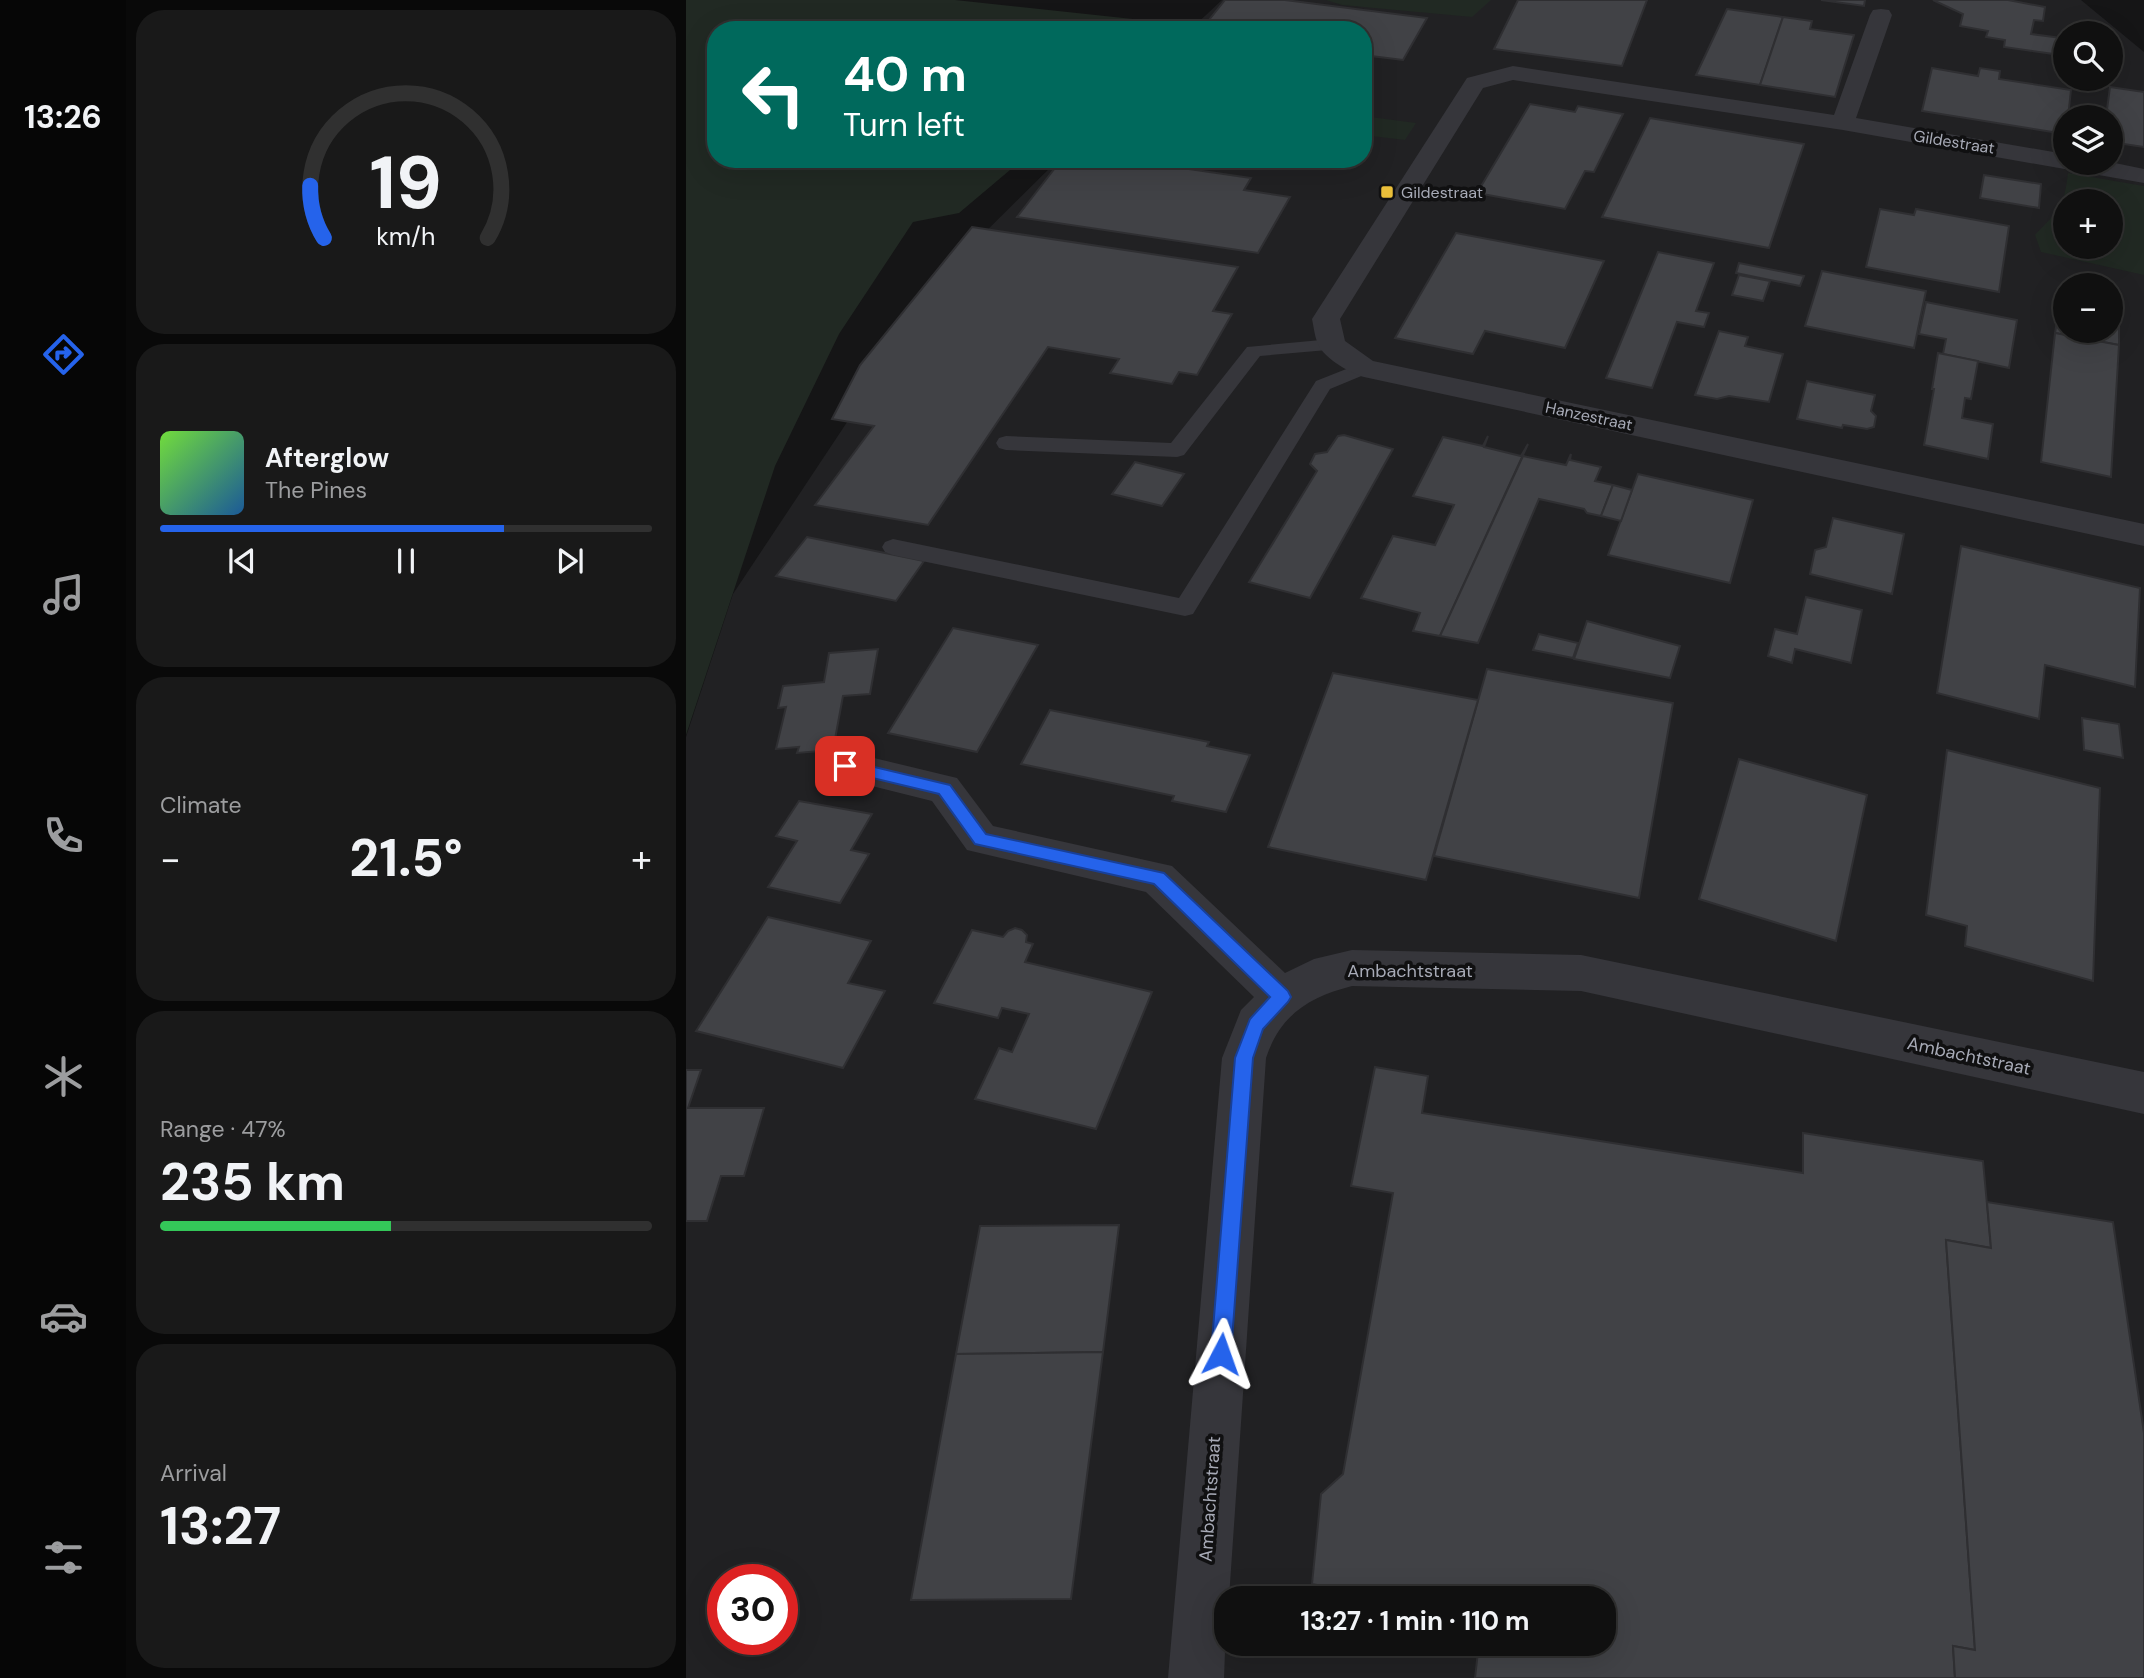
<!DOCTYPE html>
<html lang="en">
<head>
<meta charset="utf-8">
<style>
  :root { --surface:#101010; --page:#191919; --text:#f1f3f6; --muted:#9c9d9f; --line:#303030; --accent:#2563eb }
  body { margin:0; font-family:"DM Sans",sans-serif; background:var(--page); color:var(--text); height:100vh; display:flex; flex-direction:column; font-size:26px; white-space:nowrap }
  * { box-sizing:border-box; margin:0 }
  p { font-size:23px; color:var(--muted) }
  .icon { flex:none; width:38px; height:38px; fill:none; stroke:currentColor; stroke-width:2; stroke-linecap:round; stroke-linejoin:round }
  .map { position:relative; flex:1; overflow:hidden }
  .sheet { display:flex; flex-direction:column; gap:10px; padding:10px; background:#090909; width:560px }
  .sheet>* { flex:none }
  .hud { position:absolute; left:21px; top:21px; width:665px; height:147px; border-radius:28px; box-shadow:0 7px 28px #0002,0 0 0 2px var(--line); background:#00695c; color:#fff; overflow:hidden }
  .buttons { position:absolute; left:1367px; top:21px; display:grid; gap:14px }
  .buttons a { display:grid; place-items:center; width:70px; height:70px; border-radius:50%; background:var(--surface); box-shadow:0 7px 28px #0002,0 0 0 2px var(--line); font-size:35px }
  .speed { position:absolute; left:21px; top:1564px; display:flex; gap:14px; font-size:35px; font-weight:700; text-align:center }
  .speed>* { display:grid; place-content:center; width:91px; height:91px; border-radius:50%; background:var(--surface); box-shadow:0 7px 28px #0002,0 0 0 2px var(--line); line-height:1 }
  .speed .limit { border:10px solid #d22; background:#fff; color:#111 }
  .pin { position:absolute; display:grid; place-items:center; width:60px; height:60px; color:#fff; margin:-30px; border-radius:14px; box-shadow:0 4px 10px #0006 }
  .me { position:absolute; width:77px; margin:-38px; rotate:4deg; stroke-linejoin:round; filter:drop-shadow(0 0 5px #0008) }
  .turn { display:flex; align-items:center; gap:24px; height:147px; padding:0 21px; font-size:32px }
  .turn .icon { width:91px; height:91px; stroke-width:2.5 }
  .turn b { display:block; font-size:49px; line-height:60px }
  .big { font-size:52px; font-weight:700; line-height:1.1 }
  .sheet .tile { flex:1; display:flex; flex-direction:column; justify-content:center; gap:10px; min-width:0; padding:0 24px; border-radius:28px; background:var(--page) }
  .sheet .dial { align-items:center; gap:0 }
  .dial svg { height:182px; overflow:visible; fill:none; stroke:var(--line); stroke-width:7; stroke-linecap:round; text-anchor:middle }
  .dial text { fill:var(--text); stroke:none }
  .song { display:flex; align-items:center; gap:21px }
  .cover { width:84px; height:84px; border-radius:10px; background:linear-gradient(135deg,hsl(100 70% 55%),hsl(210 70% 35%)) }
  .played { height:7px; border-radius:4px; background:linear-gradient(90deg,var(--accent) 70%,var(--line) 70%) }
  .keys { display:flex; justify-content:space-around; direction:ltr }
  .heat { display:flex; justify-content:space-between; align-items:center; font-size:38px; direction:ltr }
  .charge { height:10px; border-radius:5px; background:linear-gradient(90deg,#34c759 47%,var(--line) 0) }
  .trip { position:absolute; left:528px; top:1586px; width:402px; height:70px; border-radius:28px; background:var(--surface); box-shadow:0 7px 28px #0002,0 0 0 2px var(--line); font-weight:700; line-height:70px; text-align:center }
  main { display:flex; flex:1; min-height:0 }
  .menu { display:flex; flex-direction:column; width:126px; justify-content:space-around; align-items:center; background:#060606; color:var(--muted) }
  .menu .icon { width:49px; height:49px }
  .menu .current { color:var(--accent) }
  .menu b { font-size:32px; color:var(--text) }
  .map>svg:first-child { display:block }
  .built { fill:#212123; fill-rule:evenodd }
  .green { fill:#212923; fill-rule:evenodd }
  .building { fill:#414246; stroke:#2f2f32; stroke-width:2 }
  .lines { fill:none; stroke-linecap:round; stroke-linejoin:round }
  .service { fill:#36363b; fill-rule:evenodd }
  .minor { fill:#36363b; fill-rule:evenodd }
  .route { fill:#2563eb; stroke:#184099; stroke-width:2 }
  .poi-dot { fill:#eabf3a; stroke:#101011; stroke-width:2.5 }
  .labels { text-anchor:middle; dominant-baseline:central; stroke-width:7; stroke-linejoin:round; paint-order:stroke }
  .far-street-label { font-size:16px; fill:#a7aab6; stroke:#101011 }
  .far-poi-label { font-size:16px; fill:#a7aab6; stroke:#101011; text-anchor:start }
  .street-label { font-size:18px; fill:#a7aab6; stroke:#101011 }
</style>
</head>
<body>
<main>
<nav class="menu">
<b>13:26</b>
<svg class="icon current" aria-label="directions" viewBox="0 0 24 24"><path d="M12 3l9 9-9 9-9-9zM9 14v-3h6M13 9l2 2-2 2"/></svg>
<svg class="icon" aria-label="music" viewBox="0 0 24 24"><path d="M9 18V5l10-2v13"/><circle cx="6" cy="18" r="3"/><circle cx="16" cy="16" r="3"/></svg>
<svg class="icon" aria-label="phone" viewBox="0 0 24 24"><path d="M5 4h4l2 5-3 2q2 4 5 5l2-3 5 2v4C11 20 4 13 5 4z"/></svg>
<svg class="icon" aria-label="climate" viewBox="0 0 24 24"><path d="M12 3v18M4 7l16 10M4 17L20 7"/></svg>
<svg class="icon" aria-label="car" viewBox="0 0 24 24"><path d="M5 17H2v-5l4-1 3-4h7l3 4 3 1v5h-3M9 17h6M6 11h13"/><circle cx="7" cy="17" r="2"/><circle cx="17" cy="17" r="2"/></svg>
<svg class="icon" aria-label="filters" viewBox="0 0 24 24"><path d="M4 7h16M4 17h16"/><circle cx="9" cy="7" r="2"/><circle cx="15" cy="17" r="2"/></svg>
</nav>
<section class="sheet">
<div class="tile dial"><svg viewBox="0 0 100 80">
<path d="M14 69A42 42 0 1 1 86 69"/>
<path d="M14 69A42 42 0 0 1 8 46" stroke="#2563eb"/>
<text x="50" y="56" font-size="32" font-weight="700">19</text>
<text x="50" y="72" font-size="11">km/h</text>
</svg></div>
<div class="tile">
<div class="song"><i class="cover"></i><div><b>Afterglow</b><p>The Pines</p></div></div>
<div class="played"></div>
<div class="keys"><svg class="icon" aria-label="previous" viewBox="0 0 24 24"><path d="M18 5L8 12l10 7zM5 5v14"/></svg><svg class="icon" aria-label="pause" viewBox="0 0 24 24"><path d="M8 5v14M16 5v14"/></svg><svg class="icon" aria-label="next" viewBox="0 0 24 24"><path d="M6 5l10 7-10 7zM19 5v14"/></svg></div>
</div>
<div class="tile"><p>Climate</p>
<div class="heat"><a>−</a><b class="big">21.5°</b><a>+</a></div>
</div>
<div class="tile"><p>Range · 47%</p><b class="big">235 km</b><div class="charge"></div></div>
<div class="tile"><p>Arrival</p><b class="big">13:27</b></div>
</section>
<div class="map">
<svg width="1458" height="1678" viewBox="0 0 1458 1678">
  <rect width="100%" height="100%" fill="#151516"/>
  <path class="built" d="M536,0H1395L1458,52V1678H0V737L47,594L264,267L373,159H677V30H504ZM1379,33H1424V79H1379ZM1379,117H1424V163H1379ZM1379,201H1424V247H1379ZM1379,285H1424V331H1379ZM37,1580H96V1640H37ZM541,1598H919V1643H541Z"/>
  <g class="green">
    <path d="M0,0H269L456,20L443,30H30V159H337L273,213L227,222L153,334L89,466L0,735Z"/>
    <path d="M640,0H805L786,17L656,5Z"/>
    <path d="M677,116L730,123L719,140L677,135Z"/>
    <path d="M1382,173L1458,186V275L1355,252L1349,235C1374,208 1377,211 1382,173ZM1424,201V247H1379V201Z"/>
  </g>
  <g class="building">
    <path d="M539,0H599L741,18L717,60L677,55V30H515Z"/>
    <path d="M832,0H961L936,66L808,49Z"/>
    <path d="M1135,0H1179L1178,6Z"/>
    <path d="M1247,0H1322L1359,7L1357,21L1348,20L1345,34L1376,38L1375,55L1318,47L1319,40L1300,37L1302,31L1274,26L1277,14Z"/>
    <path d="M1041,9L1097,17L1074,85L1010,75Z"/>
    <path d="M1097,17L1126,21L1124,29L1168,35L1149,97L1074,85Z"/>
    <path d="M1246,68L1292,76L1294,68L1314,71L1313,79L1385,90L1382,117H1379V134L1236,111Z"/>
    <path d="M1424,87L1458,92V147L1424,142V117H1420Z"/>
    <path d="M844,104L889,112L892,106L937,114L908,172L899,171L879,209L791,193Z"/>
    <path d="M964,118L1118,144L1083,248L916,217Z"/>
    <path d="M376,159H434L565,178L558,190L604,197L572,253L331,217Z"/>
    <path d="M1298,175L1355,184L1353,208L1294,198Z"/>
    <path d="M1194,209L1228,215L1230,209L1323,226L1313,292L1180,267Z"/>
    <path d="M286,227L552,267L527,311L546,314L511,375L493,372L486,384L424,373L433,359L362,347L242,525L129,505L188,426L146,419L174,365Z"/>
    <path d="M770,233L918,261L879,348L799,331L787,354L709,338Z"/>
    <path d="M972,252L1028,263L1010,311L1023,313L1018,327L991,322L966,388L920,378Z"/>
    <path d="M1053,263L1118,276L1114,286L1050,273Z"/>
    <path d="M1136,271L1240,291L1228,348L1119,326Z"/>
    <path d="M1053,275L1084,281L1077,301L1046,295Z"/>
    <path d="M1375,298L1379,299V331H1424V308L1433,309V345L1369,333Z"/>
    <path d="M1240,302L1331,320L1323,368L1257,354L1260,339L1233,334Z"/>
    <path d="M1033,331L1062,337L1059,346L1097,354L1083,402L1043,396L1031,399L1009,395Z"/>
    <path d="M1369,333L1433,345L1425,477L1355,462Z"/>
    <path d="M1252,353L1292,361L1285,399L1279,398L1276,418L1307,424L1302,459L1238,445L1248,389H1246Z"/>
    <path d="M1121,381L1189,395L1185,411L1190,416L1188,427L1181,429L1157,425L1156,428L1111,419Z"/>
    <path d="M658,435L707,449L624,598L563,582L631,471L624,464L629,454L641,452L652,436Z"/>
    <path d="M802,436L798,447L835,456L842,444L754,636L727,631L734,613L675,598L707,536L749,545L768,505L727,496L757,437L797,446Z"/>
    <path d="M885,454L884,460L915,467L909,481L927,485L915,516L901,513L898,509L853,499L792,643L754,636L837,456L880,465Z"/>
    <path d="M449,462L498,474L476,506L426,494Z"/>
    <path d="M952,474L1067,500L1044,583L922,555Z"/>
    <path d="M927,485L946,490L935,521L915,516Z"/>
    <path d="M1147,518L1218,534L1206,594L1124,574L1129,550L1140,547Z"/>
    <path d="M121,537L238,561L210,601L90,576Z"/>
    <path d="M1275,546L1454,588L1449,687L1359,665L1353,719L1251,693Z"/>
    <path d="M1120,597L1176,610L1165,663L1109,649L1106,663L1082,656L1089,629L1111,634Z"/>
    <path d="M901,621L994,646L984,678L888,659Z"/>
    <path d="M267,628L352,645L291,752L202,733Z"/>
    <path d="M853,634L892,643L887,658L847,650Z"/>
    <path d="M192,649L184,694L157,696L147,750L111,753L113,747L90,749L100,707L92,708L97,686L138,682L143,653Z"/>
    <path d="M801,669L987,703L953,898L748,856Z"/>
    <path d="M647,673L792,700L740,880L582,847Z"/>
    <path d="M364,710L523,742L521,746L564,755L540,812L486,801L488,796L335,764Z"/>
    <path d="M1396,718L1433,724L1437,758L1398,750Z"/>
    <path d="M1261,750L1414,788L1407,981L1279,946L1281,926L1240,915Z"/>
    <path d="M1053,759L1181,795L1150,941L1013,899Z"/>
    <path d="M113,801L186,814L165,850L183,854L154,903L82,887L111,841L90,836Z"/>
    <path d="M82,917L185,941L162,983L199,991L157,1068L10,1031Z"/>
    <path d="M329,928L336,930L341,935L340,942L347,944L339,962L466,992L410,1129L289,1099L313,1048L326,1052L343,1014L316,1008L312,1018L248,1003L286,930L317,937L322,931Z"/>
    <path d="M689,1067L742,1076L736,1113L1117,1173V1133L1297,1161L1305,1248L1260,1240L1289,1650L1267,1646L1269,1678H789L793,1643H919V1598H698L626,1584L635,1494L657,1474L707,1193L665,1186Z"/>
    <path d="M0,1070H15L2,1108H78L58,1176H35L21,1221H0Z"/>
    <path d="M1301,1202L1427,1222L1458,1433V1678H1269L1267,1646L1289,1650L1260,1240L1305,1248Z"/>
    <path d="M433,1225L417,1352L270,1354L294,1226Z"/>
    <path d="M417,1352L385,1599L225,1600L270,1354Z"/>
  </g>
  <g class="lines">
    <g class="service">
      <path d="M646,339L656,345L653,349L574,356L498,455L491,457L320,450L313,448L310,443L313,438L320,436L485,443L561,347Z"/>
      <path d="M678,362L685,364L688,368L685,372L644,389L507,614L499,616L207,555L199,552L196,547L199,542L207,539L493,598L630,381Z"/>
    </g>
    <g class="minor">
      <path d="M1195,9L1203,10L1206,15L1170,118L1379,154V163L1424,162L1458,169V183L1157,130L827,80L797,88L654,319L659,341L687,361L1458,524V546L678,377C664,373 642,360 634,348C629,340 628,328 626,319L781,78L827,66L1148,115L1184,15L1187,10Z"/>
      <path d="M159,751L271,778L307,826L486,866L599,973L628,959L666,950L895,955L1458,1072V1114L895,991L666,986C623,997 594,1015 580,1058L543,1598H541L538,1678H482L536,1058L555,1010L568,997L460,892L281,850L246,801L146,776L141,766L146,756Z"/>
    </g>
  </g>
  <path class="route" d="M159,760L264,785L300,834L478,873L602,991L605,997L602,1002L577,1029L567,1058L545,1354L542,1362L535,1365L528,1362L525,1354L549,1058L564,1019L584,997L468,884L289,844L253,794L153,770L151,766Z"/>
  <rect class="poi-dot" x="694" y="185" width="14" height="14" rx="3.5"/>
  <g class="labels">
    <g class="far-street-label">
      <text transform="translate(1268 142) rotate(9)">Gildestraat</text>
      <text transform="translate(903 416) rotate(12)">Hanzestraat</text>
    </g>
    <g class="far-poi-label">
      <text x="715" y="192">Gildestraat</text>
    </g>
    <g class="street-label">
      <text x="724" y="971">Ambachtstraat</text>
      <text transform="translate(1283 1056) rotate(12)">Ambachtstraat</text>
      <text transform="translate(524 1499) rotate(-86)">Ambachtstraat</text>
    </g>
  </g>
</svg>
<div class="buttons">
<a><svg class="icon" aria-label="search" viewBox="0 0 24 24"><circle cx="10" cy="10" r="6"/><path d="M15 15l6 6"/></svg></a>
<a><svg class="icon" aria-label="layers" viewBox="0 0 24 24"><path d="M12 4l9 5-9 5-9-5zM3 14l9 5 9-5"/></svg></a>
<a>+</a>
<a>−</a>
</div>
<div class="speed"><div class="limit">30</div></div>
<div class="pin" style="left:159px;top:766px;background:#d93025"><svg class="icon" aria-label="arrive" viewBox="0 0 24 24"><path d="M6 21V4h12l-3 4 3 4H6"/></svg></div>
<svg class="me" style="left:535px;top:1354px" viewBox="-20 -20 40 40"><path d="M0-17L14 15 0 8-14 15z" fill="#2563eb" stroke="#fff" stroke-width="4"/></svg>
<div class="trip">13:27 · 1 min · 110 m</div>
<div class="hud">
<div class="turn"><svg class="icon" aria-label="left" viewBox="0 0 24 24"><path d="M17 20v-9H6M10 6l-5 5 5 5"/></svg><div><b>40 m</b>Turn left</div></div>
</div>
</div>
</main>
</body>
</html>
